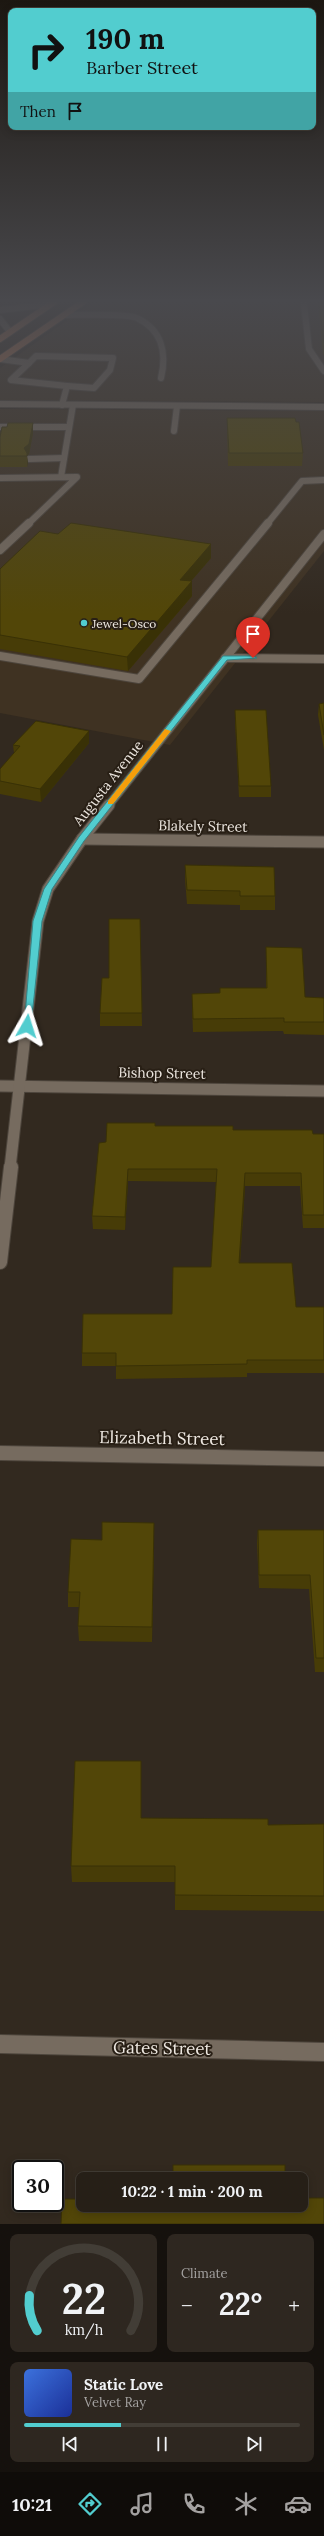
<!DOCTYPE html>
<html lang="en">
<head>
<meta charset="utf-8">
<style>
  :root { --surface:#261f17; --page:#2e2720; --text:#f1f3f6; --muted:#a4a2a1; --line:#423d36; --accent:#52cdcf }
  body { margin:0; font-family:Lora,serif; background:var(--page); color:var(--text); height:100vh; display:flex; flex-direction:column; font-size:15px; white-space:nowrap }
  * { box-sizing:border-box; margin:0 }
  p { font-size:13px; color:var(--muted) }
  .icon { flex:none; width:22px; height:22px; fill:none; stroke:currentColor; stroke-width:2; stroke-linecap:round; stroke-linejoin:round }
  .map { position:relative; height:2224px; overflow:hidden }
  .sheet { display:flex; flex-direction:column; gap:10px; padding:10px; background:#15110d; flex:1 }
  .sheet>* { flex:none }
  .guide { position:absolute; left:8px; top:8px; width:308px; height:122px; border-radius:8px; box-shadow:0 2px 10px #0003,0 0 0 1px var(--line); background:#52cdcf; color:#111; overflow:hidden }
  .speed { position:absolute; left:12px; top:2160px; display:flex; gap:8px; font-size:20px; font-weight:700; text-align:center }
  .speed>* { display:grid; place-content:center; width:52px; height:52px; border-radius:50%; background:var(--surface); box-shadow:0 2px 10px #0003,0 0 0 1px var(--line); line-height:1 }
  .speed .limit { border:2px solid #111; border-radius:6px; background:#fff; color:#111 }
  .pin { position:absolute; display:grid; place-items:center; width:34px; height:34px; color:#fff; margin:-41px -17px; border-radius:50% 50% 50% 0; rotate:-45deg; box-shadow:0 0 4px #0007 }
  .pin .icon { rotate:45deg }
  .me { position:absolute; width:44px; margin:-22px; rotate:6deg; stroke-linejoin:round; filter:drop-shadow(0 0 3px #0008) }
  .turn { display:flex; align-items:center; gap:14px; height:84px; padding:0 12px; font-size:18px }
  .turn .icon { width:52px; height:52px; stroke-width:2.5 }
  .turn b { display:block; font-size:28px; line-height:34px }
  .then { display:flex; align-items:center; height:38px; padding:0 12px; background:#0003; gap:8px; font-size:15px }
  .big { font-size:30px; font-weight:700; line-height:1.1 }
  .sheet .card { flex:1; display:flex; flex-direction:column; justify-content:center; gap:6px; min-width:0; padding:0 14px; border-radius:8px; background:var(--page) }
  .sheet .dial { align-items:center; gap:0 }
  .dial svg { height:104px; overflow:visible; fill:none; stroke:var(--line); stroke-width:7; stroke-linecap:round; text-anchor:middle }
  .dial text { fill:var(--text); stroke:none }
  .song { display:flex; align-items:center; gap:12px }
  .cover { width:48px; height:48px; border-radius:6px; background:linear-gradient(135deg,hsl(220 70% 55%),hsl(230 70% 35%)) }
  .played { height:4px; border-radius:2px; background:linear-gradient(90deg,var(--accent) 35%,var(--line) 35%) }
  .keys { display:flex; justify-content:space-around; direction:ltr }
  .heat { display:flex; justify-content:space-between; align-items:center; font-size:22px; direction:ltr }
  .sheet .tiles { flex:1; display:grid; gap:10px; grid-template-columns:1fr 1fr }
  .card:last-child { grid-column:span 2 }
  .trip { position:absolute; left:76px; top:2172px; width:232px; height:40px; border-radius:8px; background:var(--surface); box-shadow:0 2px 10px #0003,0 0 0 1px var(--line); font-weight:700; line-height:40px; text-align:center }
  .menu { display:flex; height:64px; justify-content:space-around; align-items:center; background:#0f0c09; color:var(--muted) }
  .menu .icon { width:28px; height:28px }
  .menu .on { color:var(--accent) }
  .menu b { font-size:18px; color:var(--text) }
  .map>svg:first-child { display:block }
  .built { fill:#3f3222 }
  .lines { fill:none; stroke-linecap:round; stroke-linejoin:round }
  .minor-far4-casing { stroke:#4d453c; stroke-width:8 }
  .minor-far3-casing { stroke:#4d453c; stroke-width:10 }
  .minor-far2-casing { stroke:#4d453c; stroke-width:13 }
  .minor-far1-casing { stroke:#4d453c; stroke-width:16 }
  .minor-casing { stroke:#4d453c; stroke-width:20 }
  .major-casing { stroke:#4d453c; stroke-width:8 }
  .minor-far4 { stroke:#766b5f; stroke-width:6 }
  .minor-far3 { stroke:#766b5f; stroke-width:8 }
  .minor-far2 { stroke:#766b5f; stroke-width:11 }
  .minor-far1 { stroke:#766b5f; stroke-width:14 }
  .minor { stroke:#766b5f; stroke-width:18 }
  .major { stroke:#c27a53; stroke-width:6 }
  .wall { fill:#473c07 }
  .shaded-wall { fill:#393106 }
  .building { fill:#524608; stroke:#393106 }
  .route { fill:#52cdcf; stroke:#358587 }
  .slow { fill:#f59e0b }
  .poi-dot { fill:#52cdcf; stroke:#281f15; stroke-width:1.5 }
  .labels { text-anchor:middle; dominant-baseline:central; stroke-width:4; stroke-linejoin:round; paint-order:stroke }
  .far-poi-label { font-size:12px; fill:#ede7e0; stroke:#281f15; text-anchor:start }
  .street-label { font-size:14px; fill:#ede7e0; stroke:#281f15 }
  .near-street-label { font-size:17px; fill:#ede7e0; stroke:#281f15 }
</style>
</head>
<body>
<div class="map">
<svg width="324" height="2224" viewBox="0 0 324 2224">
  <rect width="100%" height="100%" fill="#32291f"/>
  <g class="built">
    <path d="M93,302H324V402L0,400V368Z"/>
    <path d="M0,409L324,411V551L170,745L0,713Z"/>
  </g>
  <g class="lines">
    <defs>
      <g id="minor-far4">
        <path d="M304,304L309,349L324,371"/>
        <path d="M0,310L51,304"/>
        <path d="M65,315C78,315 128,313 137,318C162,330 167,353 161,378"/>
        <path d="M0,319L10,332"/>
        <path d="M0,359L29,363L11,380L67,386L62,405"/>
        <path d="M29,363L36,356L113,358L110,370L94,388L67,386"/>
        <path d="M0,404L324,407"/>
        <path d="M0,427H69"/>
        <path d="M174,431L177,406"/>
        <path d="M29,459L64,458"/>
        <path d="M61,477L73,405"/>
        <path d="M0,478L77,477L28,524"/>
        <path d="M267,524L302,481L324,480"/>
      </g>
      <g id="minor-far3">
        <path d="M0,550L29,523"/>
        <path d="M0,656L139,679L268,523"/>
        <path d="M225,658L324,659"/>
        <path d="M108,806L324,534"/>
      </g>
      <g id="minor-far2">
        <path d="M82,839L324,842"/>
        <path d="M0,1086L324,1091"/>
        <path d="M10,1168L38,921L48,889L82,839L109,805"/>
      </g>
      <g id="minor-far1">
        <path d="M0,1262L11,1167"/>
        <path d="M0,1453L324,1459"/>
      </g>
      <path id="minor" d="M0,2044L324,2052"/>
      <g id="major">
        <path d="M0,339L54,302"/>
        <path d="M0,359L83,302"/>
      </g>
    </defs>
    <use href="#minor-far4" class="minor-far4-casing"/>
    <use href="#minor-far3" class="minor-far3-casing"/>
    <use href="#minor-far2" class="minor-far2-casing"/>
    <use href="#minor-far1" class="minor-far1-casing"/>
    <use href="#minor" class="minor-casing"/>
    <use href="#major" class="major-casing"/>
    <use href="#minor-far4" class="minor-far4"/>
    <use href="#minor-far3" class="minor-far3"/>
    <use href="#minor-far2" class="minor-far2"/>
    <use href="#minor-far1" class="minor-far1"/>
    <use href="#minor" class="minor"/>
    <use href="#major" class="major"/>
  </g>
  <g class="wall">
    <path d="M318,302H324V355H323Z"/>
    <path d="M227,418L303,453L302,466H228Z"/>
    <path d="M33,433L29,454L27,456L28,463L27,467H0V437Z"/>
    <path d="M58,534L211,544V558L191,581L192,596L128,671L0,649V569Z"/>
    <path d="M324,703V750L318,715L319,704Z"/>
    <path d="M235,710L271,786V797H239L235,721Z"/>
    <path d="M89,731V743L41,802L0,794V769L14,753L13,745Z"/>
    <path d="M185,865L275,896V910H240V905L187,904L185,879Z"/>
    <path d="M140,919L142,1026H100V1013Z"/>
    <path d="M266,947L305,997L324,998V1035L284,1034L283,1031L193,1032L192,1007V994L220,993V988H266Z"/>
    <path d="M155,1126L313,1134H324V1228H303L300,1186H245L240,1263L296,1307H324V1373H247V1377L116,1379V1366H82V1353L172,1314L211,1267L216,1182L128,1181L125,1230L93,1229L92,1216L106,1142Z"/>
    <path d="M258,1530H324V1672H315L309,1589L259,1588L257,1543Z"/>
    <path d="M154,1538L152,1642L79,1641L78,1626L79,1607H68V1592L102,1540Z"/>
    <path d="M141,1818L268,1825L324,1824V1911L175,1910V1882H72L71,1866Z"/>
  </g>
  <g class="shaded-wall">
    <path d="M33,423V433L29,454L27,456L28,463L27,467V456L24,448Z"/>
    <path d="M211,544V558L180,594V580Z"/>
    <path d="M192,581V596L128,671L127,657Z"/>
    <path d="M89,731V743L41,802L40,789Z"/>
    <path d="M128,1169V1181L125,1230V1217Z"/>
    <path d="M245,1173V1186L239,1276V1263Z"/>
    <path d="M154,1523V1538L152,1642V1627Z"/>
  </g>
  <g class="building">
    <path d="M319,302H324V343Z"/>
    <path d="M227,418H295L296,422H299L303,453H229Z"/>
    <path d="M8,423H33L29,444L24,448L27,453V456H0V437L2,427H7Z"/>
    <path d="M71,523L211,544L180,580L192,581L127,657L0,635V569L40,531L58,534Z"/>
    <path d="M324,703V735L319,704Z"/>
    <path d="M235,710H266L271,786H239Z"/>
    <path d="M36,721L89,731L40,789L0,781V769L20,746L13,745Z"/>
    <path d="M185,865L274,867L275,896H240V891L187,890Z"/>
    <path d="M109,919H140L142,1013H100L102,978H109Z"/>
    <path d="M266,947L302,948L305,997L324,998V1022H284V1018L193,1019L192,994L220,993V988H267Z"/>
    <path d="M107,1123H155V1126H233V1130H312L313,1134H324V1215H303L301,1173H245L239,1263H292L296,1307H324V1360H247V1364L116,1366V1353H82L83,1314H172L173,1267H211L217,1169H128L125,1217L92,1216L99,1143L106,1142Z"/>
    <path d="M102,1522L154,1523L152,1627L78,1626L80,1592H68L71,1539L102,1540Z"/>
    <path d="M258,1530H324V1658H316L310,1575H259Z"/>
    <path d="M75,1761H141V1818L268,1819V1825L324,1824V1896L175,1895V1866H71Z"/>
    <rect x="173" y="2165" width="112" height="14"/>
    <path d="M301,2198H324V2224H61L62,2199H83V2205H301Z"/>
  </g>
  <linearGradient id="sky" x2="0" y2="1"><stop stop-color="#1c1711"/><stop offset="0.49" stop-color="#49494d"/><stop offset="1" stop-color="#49494d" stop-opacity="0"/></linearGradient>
  <rect width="324" height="614" fill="url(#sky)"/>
  <path class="route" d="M223,656H253L257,658L227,660L84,841L52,889L42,921L31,1026L24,1027L33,921L44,889L79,837Z"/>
  <path class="slow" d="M165,729L171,731L113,804H108V801Z"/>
  <circle class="poi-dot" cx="84" cy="623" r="4"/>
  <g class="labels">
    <g class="far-poi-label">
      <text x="92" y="623">Jewel-Osco</text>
    </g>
    <g class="street-label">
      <text transform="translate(108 783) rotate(-52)">Augusta Avenue</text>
      <text transform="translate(203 826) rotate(1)">Blakely Street</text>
      <text transform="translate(162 1073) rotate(1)">Bishop Street</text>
    </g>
    <g class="near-street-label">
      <text transform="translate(162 1438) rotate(1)">Elizabeth Street</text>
      <text transform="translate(162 2048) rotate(1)">Gates Street</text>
    </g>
  </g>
</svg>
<div class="speed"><div class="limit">30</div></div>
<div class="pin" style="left:253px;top:658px;background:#d93025"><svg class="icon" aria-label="arrive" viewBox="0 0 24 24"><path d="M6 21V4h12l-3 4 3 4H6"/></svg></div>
<svg class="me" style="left:27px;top:1026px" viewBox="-20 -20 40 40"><path d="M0-17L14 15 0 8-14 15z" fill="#52cdcf" stroke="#fff" stroke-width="4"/></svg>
<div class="trip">10:22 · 1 min · 200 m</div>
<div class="guide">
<div class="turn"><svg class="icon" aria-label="right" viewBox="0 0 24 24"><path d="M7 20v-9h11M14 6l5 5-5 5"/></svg><div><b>190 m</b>Barber Street</div></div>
<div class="then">Then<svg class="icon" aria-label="arrive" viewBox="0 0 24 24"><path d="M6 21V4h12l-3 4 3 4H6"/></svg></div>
</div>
</div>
<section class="sheet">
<div class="tiles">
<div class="card dial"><svg viewBox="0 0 100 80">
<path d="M14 69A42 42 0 1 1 86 69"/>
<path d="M14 69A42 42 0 0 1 8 42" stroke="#52cdcf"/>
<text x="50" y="56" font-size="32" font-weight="700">22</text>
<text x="50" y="72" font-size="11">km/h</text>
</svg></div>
<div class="card"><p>Climate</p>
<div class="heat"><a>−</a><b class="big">22°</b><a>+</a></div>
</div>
<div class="card">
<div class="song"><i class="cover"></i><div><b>Static Love</b><p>Velvet Ray</p></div></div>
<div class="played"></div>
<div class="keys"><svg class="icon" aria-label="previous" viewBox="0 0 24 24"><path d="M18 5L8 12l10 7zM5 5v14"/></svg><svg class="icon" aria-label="pause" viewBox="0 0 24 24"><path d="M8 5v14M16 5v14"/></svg><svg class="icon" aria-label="next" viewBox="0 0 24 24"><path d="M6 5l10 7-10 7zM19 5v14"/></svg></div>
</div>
</div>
</section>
<nav class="menu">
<b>10:21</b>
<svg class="icon on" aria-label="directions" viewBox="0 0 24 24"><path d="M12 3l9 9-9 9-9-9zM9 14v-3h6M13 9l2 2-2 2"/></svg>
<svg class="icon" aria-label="music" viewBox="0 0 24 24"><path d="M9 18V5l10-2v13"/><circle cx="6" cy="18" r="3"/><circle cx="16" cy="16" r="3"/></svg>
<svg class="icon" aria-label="phone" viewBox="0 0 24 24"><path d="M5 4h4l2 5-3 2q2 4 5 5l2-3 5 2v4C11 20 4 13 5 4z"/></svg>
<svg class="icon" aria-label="climate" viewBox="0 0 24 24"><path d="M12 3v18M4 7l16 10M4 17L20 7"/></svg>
<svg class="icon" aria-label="car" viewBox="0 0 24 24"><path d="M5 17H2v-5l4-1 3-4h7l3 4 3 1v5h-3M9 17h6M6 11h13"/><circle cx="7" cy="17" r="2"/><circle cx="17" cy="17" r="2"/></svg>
</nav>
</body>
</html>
